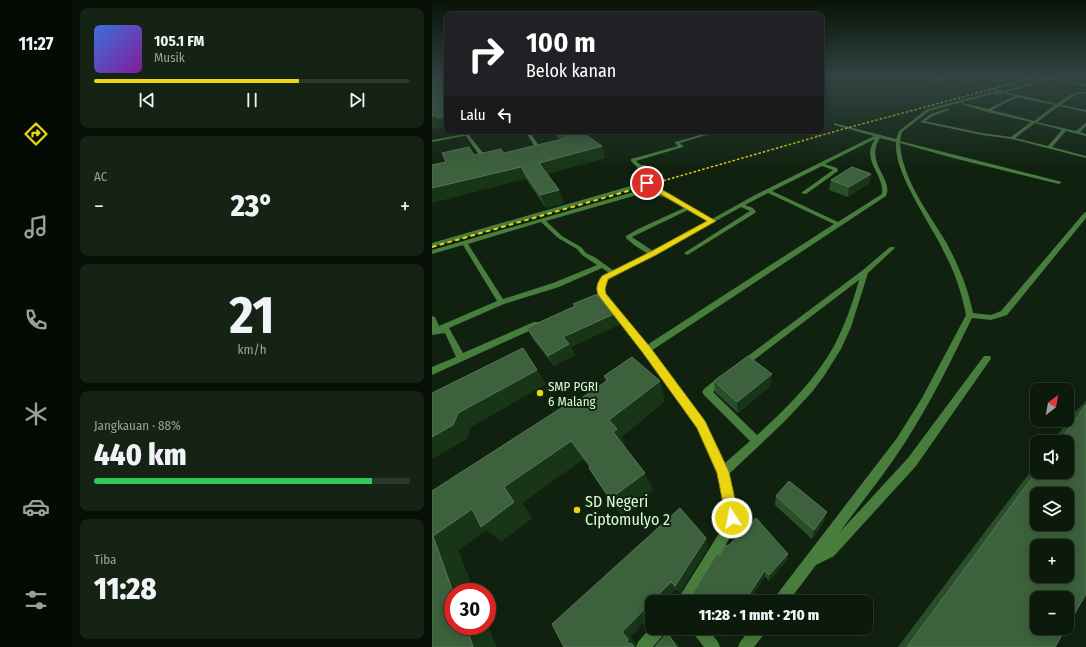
<!DOCTYPE html>
<html lang="id">
<head>
<meta charset="utf-8">
<style>
  :root { --surface:#0c1a0b; --page:#152314; --text:#f1f3f6; --muted:#9aa19d; --line:#2c382c; --accent:#e9d512 }
  body { margin:0; font-family:"Fira Sans Condensed",sans-serif; background:var(--page); color:var(--text); height:100vh; display:flex; flex-direction:column; font-size:15px; white-space:nowrap }
  * { box-sizing:border-box; margin:0 }
  p { font-size:13px; color:var(--muted) }
  .icon { flex:none; width:22px; height:22px; fill:none; stroke:currentColor; stroke-width:2; stroke-linecap:round; stroke-linejoin:round }
  .map { position:relative; flex:1; overflow:hidden }
  .side { display:flex; flex-direction:column; gap:8px; padding:8px; background:#070e06; width:360px }
  .side>* { flex:none }
  .banner { position:absolute; left:12px; top:12px; width:380px; height:122px; border-radius:8px; box-shadow:0 2px 10px #0003,0 0 0 1px var(--line); background:#202124; color:#fff; overflow:hidden }
  .needle { width:26px; rotate:32deg }
  .tools { position:absolute; left:598px; top:383px; display:grid; gap:8px }
  .tools a { display:grid; place-items:center; width:44px; height:44px; border-radius:8px; background:var(--surface); box-shadow:0 2px 10px #0003,0 0 0 1px var(--line); font-size:20px }
  .speed { position:absolute; left:12px; top:583px; display:flex; gap:8px; font-size:20px; font-weight:700; text-align:center }
  .speed>* { display:grid; place-content:center; width:52px; height:52px; border-radius:50%; background:var(--surface); box-shadow:0 2px 10px #0003,0 0 0 1px var(--line); line-height:1 }
  .speed .limit { border:6px solid #d22; background:#fff; color:#111 }
  .pin { position:absolute; display:grid; place-items:center; width:34px; height:34px; color:#fff; margin:-17px; border:2px solid #fff; border-radius:50%; box-shadow:0 1px 4px #0007 }
  .me { position:absolute; width:44px; margin:-22px; rotate:349deg; stroke-linejoin:round; filter:drop-shadow(0 0 3px #0008) }
  .turn { display:flex; align-items:center; gap:14px; height:84px; padding:0 16px; font-size:18px }
  .turn .icon { width:52px; height:52px; stroke-width:2.5 }
  .turn b { display:block; font-size:28px; line-height:34px }
  .then { display:flex; align-items:center; height:38px; padding:0 16px; background:#0003; gap:8px; font-size:15px }
  .big { font-size:30px; font-weight:800; line-height:1.1 }
  .side .widget { flex:1; display:flex; flex-direction:column; justify-content:center; gap:6px; min-width:0; padding:0 14px; border-radius:8px; background:var(--page) }
  .side .dial { align-items:center; gap:0 }
  .dial b { font-size:52px; line-height:1 }
  .song { display:flex; align-items:center; gap:12px }
  .cover { width:48px; height:48px; border-radius:6px; background:linear-gradient(135deg,hsl(220 70% 55%),hsl(290 70% 35%)) }
  .played { height:4px; border-radius:2px; background:linear-gradient(90deg,var(--accent) 65%,var(--line) 65%) }
  .keys { display:flex; justify-content:space-around; direction:ltr }
  .heat { display:flex; justify-content:space-between; align-items:center; font-size:22px; direction:ltr }
  .charge { height:6px; border-radius:3px; background:linear-gradient(90deg,#34c759 88%,var(--line) 0) }
  .trip { position:absolute; left:213px; top:595px; width:228px; height:40px; border-radius:8px; background:var(--surface); box-shadow:0 2px 10px #0003,0 0 0 1px var(--line); font-weight:800; line-height:40px; text-align:center }
  main { display:flex; flex:1; min-height:0 }
  .dock { display:flex; flex-direction:column; width:72px; justify-content:space-around; align-items:center; background:#050a04; color:var(--muted) }
  .dock .icon { width:28px; height:28px }
  .dock .selected { color:var(--accent) }
  .dock b { font-size:18px; color:var(--text) }
  .map>svg:first-child { display:block }
  .lines { fill:none; stroke-linecap:round; stroke-linejoin:round }
  .service { fill:#487d3e; fill-rule:evenodd }
  .minor { fill:#487d3e; fill-rule:evenodd }
  .rail-far1 { stroke:#e9d512; stroke-width:1.5; stroke-dasharray:2.5 2; stroke-linecap:butt }
  .rail { stroke:#e9d512; stroke-width:2; stroke-dasharray:4.5 3.5; stroke-linecap:butt }
  .wall { fill:#2a4e2a }
  .shaded-wall { fill:#183517 }
  .building { fill:#3d613c; stroke:#557954; fill-rule:evenodd }
  .route { fill:#e9d512; stroke:#978a0c }
  .poi-dot { fill:#e9d512; stroke:#10220f; stroke-width:1.5 }
  .labels { text-anchor:middle; dominant-baseline:central; stroke-width:4; stroke-linejoin:round; paint-order:stroke }
  .poi-label { font-size:13px; fill:#d7fcd3; stroke:#10220f; text-anchor:start }
  .near-poi-label { font-size:16px; fill:#d7fcd3; stroke:#10220f; text-anchor:start }
</style>
</head>
<body>
<main>
<nav class="dock">
<b>11:27</b>
<svg class="icon selected" aria-label="directions" viewBox="0 0 24 24"><path d="M12 3l9 9-9 9-9-9zM9 14v-3h6M13 9l2 2-2 2"/></svg>
<svg class="icon" aria-label="music" viewBox="0 0 24 24"><path d="M9 18V5l10-2v13"/><circle cx="6" cy="18" r="3"/><circle cx="16" cy="16" r="3"/></svg>
<svg class="icon" aria-label="phone" viewBox="0 0 24 24"><path d="M5 4h4l2 5-3 2q2 4 5 5l2-3 5 2v4C11 20 4 13 5 4z"/></svg>
<svg class="icon" aria-label="climate" viewBox="0 0 24 24"><path d="M12 3v18M4 7l16 10M4 17L20 7"/></svg>
<svg class="icon" aria-label="car" viewBox="0 0 24 24"><path d="M5 17H2v-5l4-1 3-4h7l3 4 3 1v5h-3M9 17h6M6 11h13"/><circle cx="7" cy="17" r="2"/><circle cx="17" cy="17" r="2"/></svg>
<svg class="icon" aria-label="filters" viewBox="0 0 24 24"><path d="M4 7h16M4 17h16"/><circle cx="9" cy="7" r="2"/><circle cx="15" cy="17" r="2"/></svg>
</nav>
<section class="side">
<div class="widget">
<div class="song"><i class="cover"></i><div><b>105.1 FM</b><p>Musik</p></div></div>
<div class="played"></div>
<div class="keys"><svg class="icon" aria-label="previous" viewBox="0 0 24 24"><path d="M18 5L8 12l10 7zM5 5v14"/></svg><svg class="icon" aria-label="pause" viewBox="0 0 24 24"><path d="M8 5v14M16 5v14"/></svg><svg class="icon" aria-label="next" viewBox="0 0 24 24"><path d="M6 5l10 7-10 7zM19 5v14"/></svg></div>
</div>
<div class="widget"><p>AC</p>
<div class="heat"><a>−</a><b class="big">23°</b><a>+</a></div>
</div>
<div class="widget dial"><b>21</b><p>km/h</p></div>
<div class="widget"><p>Jangkauan · 88%</p><b class="big">440 km</b><div class="charge"></div></div>
<div class="widget"><p>Tiba</p><b class="big">11:28</b></div>
</section>
<div class="map">
<svg width="654" height="647" viewBox="0 0 654 647">
  <rect width="100%" height="100%" fill="#10220f"/>
  <g class="lines">
    <g class="service">
      <path d="M93,131H97L109,149V150H105Z"/>
      <path d="M34,134H36L55,158V160H51L33,135Z"/>
    </g>
    <g class="minor">
      <path d="M507,78H511L504,82L501,81Z"/>
      <path d="M523,78L571,91L616,78L654,84V86L618,79L575,92L625,104C635,97 641,90 654,92V94C643,92 637,99 629,105L654,110V112L627,106L605,122L644,131L654,123V126L648,132L654,134V136L634,131L620,147L654,156V158L580,139L550,135L488,122L499,114L516,108L517,110L501,116L493,121L550,133L579,137L599,122L555,112L529,104L531,103L556,109L583,96L571,93L564,95L562,94L568,92L497,111L470,132L468,141L630,182L627,184L521,158L468,143C470,179 496,212 514,242C526,264 536,288 541,313L559,315L569,311L652,213L654,212V218L575,315L559,320L540,318C519,361 498,404 472,444C452,475 429,503 407,533L476,458L552,356H558L559,358L558,360L484,466L402,556L384,565L356,602H341L343,597L465,438L490,398L534,315C530,294 523,273 513,254C500,225 461,173 464,142L448,138C432,163 462,179 454,196L219,351L273,421L293,463L318,441L272,395L270,392L272,389L288,376L291,375L294,376L296,379L281,392L325,435C354,409 383,380 402,346C413,325 421,302 427,280L314,366L311,367L308,366L307,364L308,362L431,270L458,247H462L463,248L436,273L419,327L409,349L392,376L380,392L353,421L297,474L306,518L300,534L259,602H244L291,527L294,518L286,472L265,427L211,352L166,294C164,284 168,278 177,273L170,268L127,287L72,304L17,328L31,353L102,322H108L109,324L108,326L0,375V367L24,357L13,333L0,335V316L3,317L7,326L65,301L31,245L0,254V250L212,189L225,192L230,191L257,206H260V208L280,219L323,195L442,136L402,125V123L464,139L467,131L495,109L564,91ZM587,97L589,98L623,105L602,121L560,110L575,102ZM603,123L630,130L616,146L583,138ZM443,139C428,161 453,174 450,194L406,222L340,191L390,166L401,170L369,193L374,194L406,171L405,168L393,164ZM212,193L232,197L252,208L206,229L194,236V238L202,245L216,254L182,271L164,258L154,253L149,247L130,236L114,221ZM336,193L402,224L215,345L174,293L173,286L176,280L223,255L309,207L318,211L252,253L255,255L257,254L323,213L324,212L321,208L313,205ZM256,210L276,221L221,251L200,237ZM109,222L126,238L145,249L150,255L165,265L121,283L71,299L36,244Z"/>
      <path d="M49,131H58L0,142V140Z"/>
      <path d="M221,131H226L227,132L225,133Z"/>
      <path d="M282,131H288L248,143L251,146V147L204,161L209,165H213L229,179V181L0,247V243L223,179L210,168H206L199,161V159L246,146L243,143V142Z"/>
      <path d="M375,131H380L389,136L386,137Z"/>
      <path d="M220,626V628H235L233,633L221,647H204L206,642Z"/>
      <path d="M259,628H275L286,642L288,647H272L261,633Z"/>
      <path d="M319,628H335L333,633L322,647H306L308,642Z"/>
    </g>
    <path class="rail-far1" d="M227,182L415,128L601,78"/>
    <path class="rail" d="M0,247L231,181"/>
  </g>
  <g class="wall">
    <path d="M119,131H148L173,158L115,174L127,190L132,203L114,208L94,179L42,155L72,153L128,139Z"/>
    <path d="M439,174L437,183L416,197L397,190L399,180Z"/>
    <path d="M188,324L139,347L143,355L122,366L101,339L95,328Z"/>
    <path d="M172,376L233,401L189,437L194,447L193,448L221,490L189,515L157,467L151,459L90,503L100,518L70,541L54,530L26,550L42,592H21L55,626V624L64,647H0V491L142,403L174,382Z"/>
    <path d="M282,381L339,385L306,413L283,392Z"/>
    <path d="M654,401V594L623,647H466L605,463V472L635,442H620L643,412Z"/>
    <path d="M344,496L392,521L380,539L343,505Z"/>
    <path d="M296,546L355,560L337,581L333,576L316,602H257L255,599L258,598L287,556Z"/>
    <path d="M276,547L248,593L244,589L231,602H220V614L198,637L204,644L203,646L205,647H132Z"/>
    <path d="M281,628H296L290,637Z"/>
  </g>
  <g class="shaded-wall">
    <path d="M5,115L15,116V128L11,129L10,127L0,129V117Z"/>
    <path d="M170,146L173,158L112,175L107,163Z"/>
    <path d="M89,167L94,179L0,203V188Z"/>
    <path d="M439,174L437,183L416,197L417,187Z"/>
    <path d="M127,190L132,203L114,208L108,195Z"/>
    <path d="M184,313L188,324L139,347L143,355L122,366L116,356L131,337Z"/>
    <path d="M105,370L114,384L39,427L35,439L0,459V437L26,413Z"/>
    <path d="M340,374L339,385L306,413L305,402Z"/>
    <path d="M228,381L233,401L189,437L194,447L190,450L181,432L177,420Z"/>
    <path d="M139,441L151,459L90,503L100,518L70,541L54,530L26,550L42,592H21L1,536Z"/>
    <path d="M213,473L221,490L189,515L178,499Z"/>
    <path d="M395,512L392,521L380,539L382,530Z"/>
    <path d="M274,538L276,547L248,593L243,586Z"/>
    <path d="M356,554L355,560L337,581V575Z"/>
    <path d="M333,570V576L316,602H312Z"/>
    <path d="M239,582L244,589L231,602H220V614L198,637L204,644L203,646L205,647H201L195,643L190,632Z"/>
    <path d="M55,624L64,647H41L34,626H55Z"/>
    <path d="M292,628H296L290,637L288,634Z"/>
    <path d="M235,633L240,638L247,647H245Z"/>
  </g>
  <g class="building">
    <path d="M9,78H15V116L5,118V115L0,117V81Z"/>
    <path d="M127,131H148L170,146L107,163L127,190L108,195L89,167L0,188V165L14,162L10,153L37,147L42,155L69,149L72,153L135,138Z"/>
    <path d="M420,167L439,174L417,187L399,180Z"/>
    <path d="M168,293L184,313L131,337L137,344L116,356L95,328L143,306L141,304Z"/>
    <path d="M91,348L105,370L26,413L21,425L0,437V393Z"/>
    <path d="M316,356L340,374L305,402L282,381Z"/>
    <path d="M200,357L228,381L177,420L185,429L181,432L213,473L178,499L157,468L159,466L139,441L72,487L82,502L49,527L40,509L1,536L21,592V626H34L41,647H0V491L140,401L142,403L176,380L172,376Z"/>
    <path d="M654,405V594L635,627V598H605V628H634L623,647H475L605,471V472H635V442H627ZM605,494H635V524H605ZM605,546H635V576H605Z"/>
    <path d="M357,481L395,512L382,530L344,496Z"/>
    <path d="M248,508L274,538L243,586L239,582L190,632L196,639L195,643L200,644L202,647H132L120,624Z"/>
    <path d="M324,518L356,554L337,575L333,570L312,602H258L255,599L258,598L285,553L287,556L294,545L296,546Z"/>
    <path d="M283,628H292L288,634Z"/>
    <path d="M235,633L245,647H223Z"/>
  </g>
  <linearGradient id="sky" x2="0" y2="1"><stop stop-color="#091308"/><stop offset="0.46" stop-color="#314442"/><stop offset="1" stop-color="#314442" stop-opacity="0"/></linearGradient>
  <rect width="654" height="168" fill="url(#sky)"/>
  <path class="route" d="M213,182H217L284,221L224,255L176,279L173,289L174,294L218,347L273,421L297,472L307,518L305,523L300,525L296,523L294,518L285,473L265,428L211,353L167,296C163,289 165,283 170,276L218,252L275,221L213,185Z"/>
  <g class="poi-dot">
    <circle cx="108" cy="393" r="4"/>
    <circle cx="145" cy="510" r="4"/>
  </g>
  <g class="labels">
    <g class="poi-label">
      <text x="116" y="386">SMP PGRI<tspan x="116" dy="15">6 Malang</tspan></text>
    </g>
    <g class="near-poi-label">
      <text x="153" y="501">SD Negeri<tspan x="153" dy="18">Ciptomulyo 2</tspan></text>
    </g>
  </g>
</svg>
<div class="tools">
<a><svg class="needle" viewBox="-14 -14 28 28"><path d="M0-13l5 13h-10z" fill="#e53935"/><path d="M0 13l5-13h-10z" fill="#9aa19d"/></svg></a>
<a><svg class="icon" aria-label="sound" viewBox="0 0 24 24"><path d="M4 9h4l5-4v14l-5-4H4zM17 9q2 3 0 6"/></svg></a>
<a><svg class="icon" aria-label="layers" viewBox="0 0 24 24"><path d="M12 4l9 5-9 5-9-5zM3 14l9 5 9-5"/></svg></a>
<a>+</a>
<a>−</a>
</div>
<div class="speed"><div class="limit">30</div></div>
<div class="pin" style="left:215px;top:183px;background:#d93025"><svg class="icon" aria-label="arrive" viewBox="0 0 24 24"><path d="M6 21V4h12l-3 4 3 4H6"/></svg></div>
<svg class="me" style="left:300px;top:518px" viewBox="-20 -20 40 40"><circle r="17" fill="#e9d512" stroke="#fff" stroke-width="3"/><path d="M0-11L8 9 0 5-8 9z" fill="#fff"/></svg>
<div class="trip">11:28 · 1 mnt · 210 m</div>
<div class="banner">
<div class="turn"><svg class="icon" aria-label="right" viewBox="0 0 24 24"><path d="M7 20v-9h11M14 6l5 5-5 5"/></svg><div><b>100 m</b>Belok kanan</div></div>
<div class="then">Lalu<svg class="icon" aria-label="left" viewBox="0 0 24 24"><path d="M17 20v-9H6M10 6l-5 5 5 5"/></svg></div>
</div>
</div>
</main>
</body>
</html>
